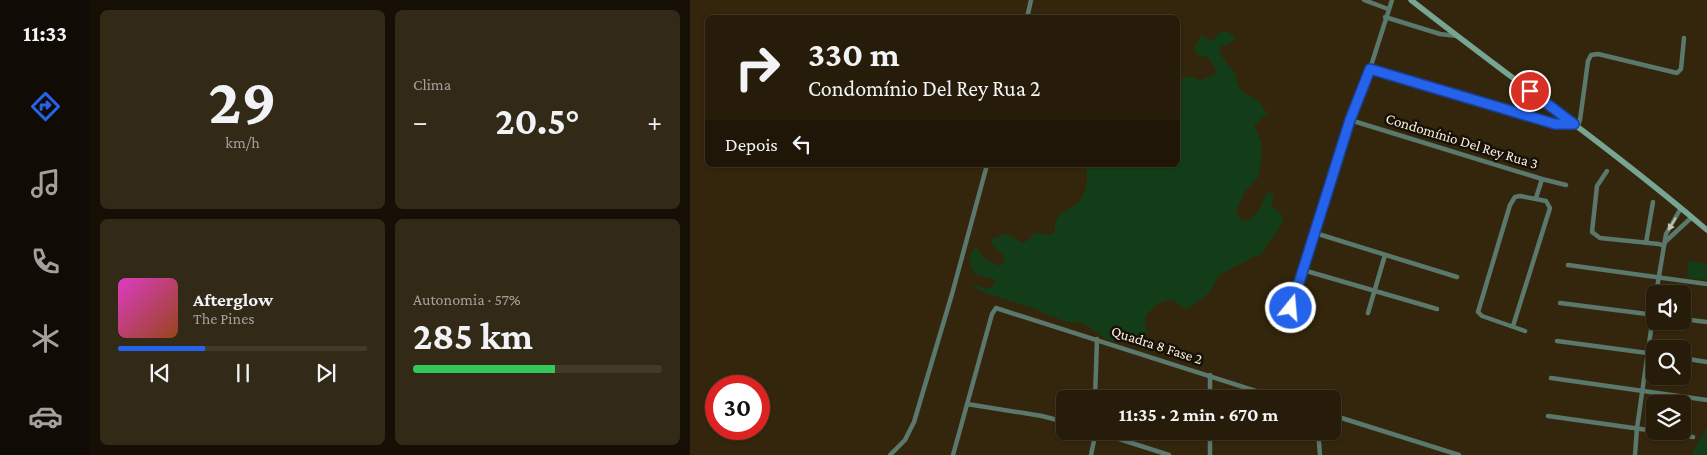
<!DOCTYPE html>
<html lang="pt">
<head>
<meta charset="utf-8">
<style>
  :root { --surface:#271c09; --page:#332917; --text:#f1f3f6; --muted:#a4a19c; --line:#433a2a; --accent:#2563eb }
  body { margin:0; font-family:"Crimson Pro",serif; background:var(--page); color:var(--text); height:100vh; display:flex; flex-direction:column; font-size:19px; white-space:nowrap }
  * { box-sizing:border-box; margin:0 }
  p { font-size:16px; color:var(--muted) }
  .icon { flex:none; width:28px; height:28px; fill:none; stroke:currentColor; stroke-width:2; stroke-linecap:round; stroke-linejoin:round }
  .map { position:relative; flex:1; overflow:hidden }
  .panel { display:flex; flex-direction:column; gap:10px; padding:10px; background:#150f05; width:600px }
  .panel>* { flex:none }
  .hud { position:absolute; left:15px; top:15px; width:475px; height:152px; border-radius:8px; box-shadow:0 1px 4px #0004,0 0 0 1px var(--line); background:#271c09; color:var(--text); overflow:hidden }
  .tools { position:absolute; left:956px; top:285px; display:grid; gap:10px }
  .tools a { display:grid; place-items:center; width:45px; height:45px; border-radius:8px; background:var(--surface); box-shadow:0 1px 4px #0004,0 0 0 1px var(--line); font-size:25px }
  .speed { position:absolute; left:15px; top:375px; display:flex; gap:10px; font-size:25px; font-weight:700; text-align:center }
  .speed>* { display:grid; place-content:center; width:65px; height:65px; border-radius:50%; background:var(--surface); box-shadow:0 1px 4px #0004,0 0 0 1px var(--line); line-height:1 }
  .speed .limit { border:8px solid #d22; background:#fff; color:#111 }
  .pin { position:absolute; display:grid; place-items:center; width:42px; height:42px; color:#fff; margin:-21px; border:2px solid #fff; border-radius:50%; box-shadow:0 1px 5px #0007 }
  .me { position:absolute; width:55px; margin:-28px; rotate:17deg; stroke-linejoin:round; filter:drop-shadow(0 0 4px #0008) }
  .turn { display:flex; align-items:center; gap:18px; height:105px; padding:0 20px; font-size:22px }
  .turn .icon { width:65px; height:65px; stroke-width:2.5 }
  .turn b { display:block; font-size:35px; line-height:42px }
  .then { display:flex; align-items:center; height:48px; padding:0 20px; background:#0003; gap:10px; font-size:19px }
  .big { font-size:38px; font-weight:700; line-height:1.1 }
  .panel .widget { flex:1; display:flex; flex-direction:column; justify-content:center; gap:8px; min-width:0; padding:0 18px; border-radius:8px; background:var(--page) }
  .panel .dial { align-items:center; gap:0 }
  .dial b { font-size:65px; line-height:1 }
  .song { display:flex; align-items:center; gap:15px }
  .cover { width:60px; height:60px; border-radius:8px; background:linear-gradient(135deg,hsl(310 70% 55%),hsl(20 70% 35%)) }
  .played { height:5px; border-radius:2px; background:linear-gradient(90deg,var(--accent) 35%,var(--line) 35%) }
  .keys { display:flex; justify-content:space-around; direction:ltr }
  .heat { display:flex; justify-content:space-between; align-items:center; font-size:28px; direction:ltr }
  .charge { height:8px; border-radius:4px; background:linear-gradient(90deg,#34c759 57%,var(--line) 0) }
  .panel .tiles { flex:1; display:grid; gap:10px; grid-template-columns:repeat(2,1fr) }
  .trip { position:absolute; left:366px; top:390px; width:285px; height:50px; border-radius:8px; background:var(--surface); box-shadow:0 1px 4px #0004,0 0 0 1px var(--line); font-weight:700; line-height:50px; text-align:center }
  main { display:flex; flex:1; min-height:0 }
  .dock { display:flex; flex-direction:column; width:90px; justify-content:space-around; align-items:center; background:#100b04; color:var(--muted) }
  .dock .icon { width:35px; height:35px }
  .dock .on { color:var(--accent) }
  .dock b { font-size:22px; color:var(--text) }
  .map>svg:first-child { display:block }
  .green { fill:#133d19 }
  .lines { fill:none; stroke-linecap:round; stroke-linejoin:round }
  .street { stroke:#5b786d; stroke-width:4.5 }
  .secondary { stroke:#76a693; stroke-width:5.5 }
  .oneway { fill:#c0c5b7 }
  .route-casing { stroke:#184099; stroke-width:12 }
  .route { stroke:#2563eb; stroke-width:9 }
  .labels { text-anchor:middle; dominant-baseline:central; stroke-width:5; stroke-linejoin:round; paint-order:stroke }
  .street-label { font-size:15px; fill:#f7efdf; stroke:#171106 }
</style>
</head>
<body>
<main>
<nav class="dock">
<b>11:33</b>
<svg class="icon on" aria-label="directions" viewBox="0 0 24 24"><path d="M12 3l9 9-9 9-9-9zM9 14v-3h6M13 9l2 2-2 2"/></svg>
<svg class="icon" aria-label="music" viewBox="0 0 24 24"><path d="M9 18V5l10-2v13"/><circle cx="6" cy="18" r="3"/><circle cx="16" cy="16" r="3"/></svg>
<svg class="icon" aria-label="phone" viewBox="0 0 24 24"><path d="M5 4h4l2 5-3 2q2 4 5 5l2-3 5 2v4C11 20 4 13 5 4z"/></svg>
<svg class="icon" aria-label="climate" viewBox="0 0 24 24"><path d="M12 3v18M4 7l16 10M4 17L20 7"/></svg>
<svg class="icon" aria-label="car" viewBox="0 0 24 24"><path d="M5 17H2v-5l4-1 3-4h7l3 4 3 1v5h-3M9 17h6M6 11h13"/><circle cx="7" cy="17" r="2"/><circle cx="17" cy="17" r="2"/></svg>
</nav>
<section class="panel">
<div class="tiles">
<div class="widget dial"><b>29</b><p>km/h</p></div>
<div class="widget"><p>Clima</p>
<div class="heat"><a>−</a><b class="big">20.5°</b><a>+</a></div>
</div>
<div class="widget">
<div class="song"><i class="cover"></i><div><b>Afterglow</b><p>The Pines</p></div></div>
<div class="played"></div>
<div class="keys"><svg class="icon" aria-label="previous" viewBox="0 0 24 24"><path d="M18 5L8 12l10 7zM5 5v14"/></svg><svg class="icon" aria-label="pause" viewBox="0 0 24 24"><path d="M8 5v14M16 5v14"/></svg><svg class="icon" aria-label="next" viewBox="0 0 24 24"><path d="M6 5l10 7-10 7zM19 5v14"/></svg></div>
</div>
<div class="widget"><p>Autonomia · 57%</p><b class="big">285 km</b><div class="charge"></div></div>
</div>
</section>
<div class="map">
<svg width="1017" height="455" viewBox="0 0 1017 455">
  <rect width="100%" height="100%" fill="#34260c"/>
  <g class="green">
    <path d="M535,31L545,36V39L535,46L531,45L529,47L532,57L545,73L547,83L551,91L569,101L577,113L564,126L572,143L570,171L567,179L556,190L546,211L549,218L555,221C559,219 564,217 566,214C572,208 572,199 578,192L584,196L581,206L592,215L593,222L572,253L529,275L519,293L497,309C490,307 487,300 479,300C471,300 456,312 455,320C454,324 456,328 458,332L452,337L434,341H419L393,323L378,322L357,315L346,309L296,293L283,287L286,285L298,289L304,285L305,281L303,279L285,274C279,266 277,256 285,248L288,249L293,258L310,266L313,264C317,252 305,251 301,242L302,239L316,234L333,243L340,239L344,232L358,235L365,232C363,209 382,212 390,200C398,189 398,177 396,165H488V80L499,76L510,80L525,74L526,70L518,57L507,55L504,49L511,35L521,41L524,40L527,34Z"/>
    <path d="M999,261L1017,264V280L997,278Z"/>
    <path d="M1017,427V455H1001Z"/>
  </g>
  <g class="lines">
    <g class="street">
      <path d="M674,0L698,9"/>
      <path d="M695,17L750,34L767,36"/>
      <path d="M337,18L341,0"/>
      <path d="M680,69L865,124H883"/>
      <path d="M660,120L852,179L876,185"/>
      <path d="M887,127L890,120L898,61L901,55L908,54L987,73L991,69L994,38"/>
      <path d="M917,171L907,186L902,232L910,238L969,244L974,246"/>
      <path d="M846,198L852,179"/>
      <path d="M625,233L767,277"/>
      <path d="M975,242L1002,217"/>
      <path d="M956,243L963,202"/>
      <path d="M878,265L1017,284"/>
      <path d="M613,270L747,309"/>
      <path d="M966,294L976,234L991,208"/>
      <path d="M870,303L965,315"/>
      <path d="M601,308L660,120L680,69L702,0"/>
      <path d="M678,313L695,255"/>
      <path d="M992,319L1017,322"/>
      <path d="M823,326L860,208L856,201L830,196L825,197L820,205L788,312L792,316L835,331"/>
      <path d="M867,341L965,354"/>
      <path d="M992,358L1017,362"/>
      <path d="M861,378L1017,400"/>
      <path d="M405,399L407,339"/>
      <path d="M520,399V375"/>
      <path d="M277,404L352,416L375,422"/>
      <path d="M642,415L769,455"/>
      <path d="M858,416L965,431"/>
      <path d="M404,431L479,455"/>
      <path d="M628,431L630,455"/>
      <path d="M970,431L1003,437"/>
      <path d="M200,455L215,440L224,422L262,294L297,165"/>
      <path d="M263,455L302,314L306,308L591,399"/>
      <path d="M401,455L406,431"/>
      <path d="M520,455V431"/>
      <path d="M945,455L947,428L965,302"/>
    </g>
    <path class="secondary" d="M721,0C819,77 922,149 1017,230"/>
  </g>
  <defs><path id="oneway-solid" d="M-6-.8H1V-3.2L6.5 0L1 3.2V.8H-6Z" transform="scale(1.25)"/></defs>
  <use class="oneway" href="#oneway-solid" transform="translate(982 224) rotate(121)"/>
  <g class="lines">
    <defs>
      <path id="route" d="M601,308L660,120L680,69L865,124H884L840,91"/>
    </defs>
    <use href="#route" class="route-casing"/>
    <use href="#route" class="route"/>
  </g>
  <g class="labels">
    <g class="street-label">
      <text transform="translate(772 141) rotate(17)">Condomínio Del Rey Rua 3</text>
      <text transform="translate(467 345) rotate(18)">Quadra 8 Fase 2</text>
    </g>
  </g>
</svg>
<div class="tools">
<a><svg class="icon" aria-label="sound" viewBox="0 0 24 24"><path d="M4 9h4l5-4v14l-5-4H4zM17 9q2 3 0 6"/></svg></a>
<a><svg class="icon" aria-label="search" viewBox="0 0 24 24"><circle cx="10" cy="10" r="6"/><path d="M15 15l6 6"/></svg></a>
<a><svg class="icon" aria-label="layers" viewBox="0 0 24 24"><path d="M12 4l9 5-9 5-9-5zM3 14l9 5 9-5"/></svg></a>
</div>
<div class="speed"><div class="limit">30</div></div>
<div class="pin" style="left:840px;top:91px;background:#d93025"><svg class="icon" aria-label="arrive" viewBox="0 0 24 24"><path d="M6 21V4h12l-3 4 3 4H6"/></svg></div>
<svg class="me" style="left:601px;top:308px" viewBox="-20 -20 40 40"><circle r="17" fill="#2563eb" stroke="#fff" stroke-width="3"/><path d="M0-11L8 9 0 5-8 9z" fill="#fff"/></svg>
<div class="trip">11:35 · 2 min · 670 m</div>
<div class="hud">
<div class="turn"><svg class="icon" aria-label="right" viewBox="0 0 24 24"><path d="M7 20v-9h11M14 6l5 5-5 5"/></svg><div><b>330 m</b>Condomínio Del Rey Rua 2</div></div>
<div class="then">Depois<svg class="icon" aria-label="left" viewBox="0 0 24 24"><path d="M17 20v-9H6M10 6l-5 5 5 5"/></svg></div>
</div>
</div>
</main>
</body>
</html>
